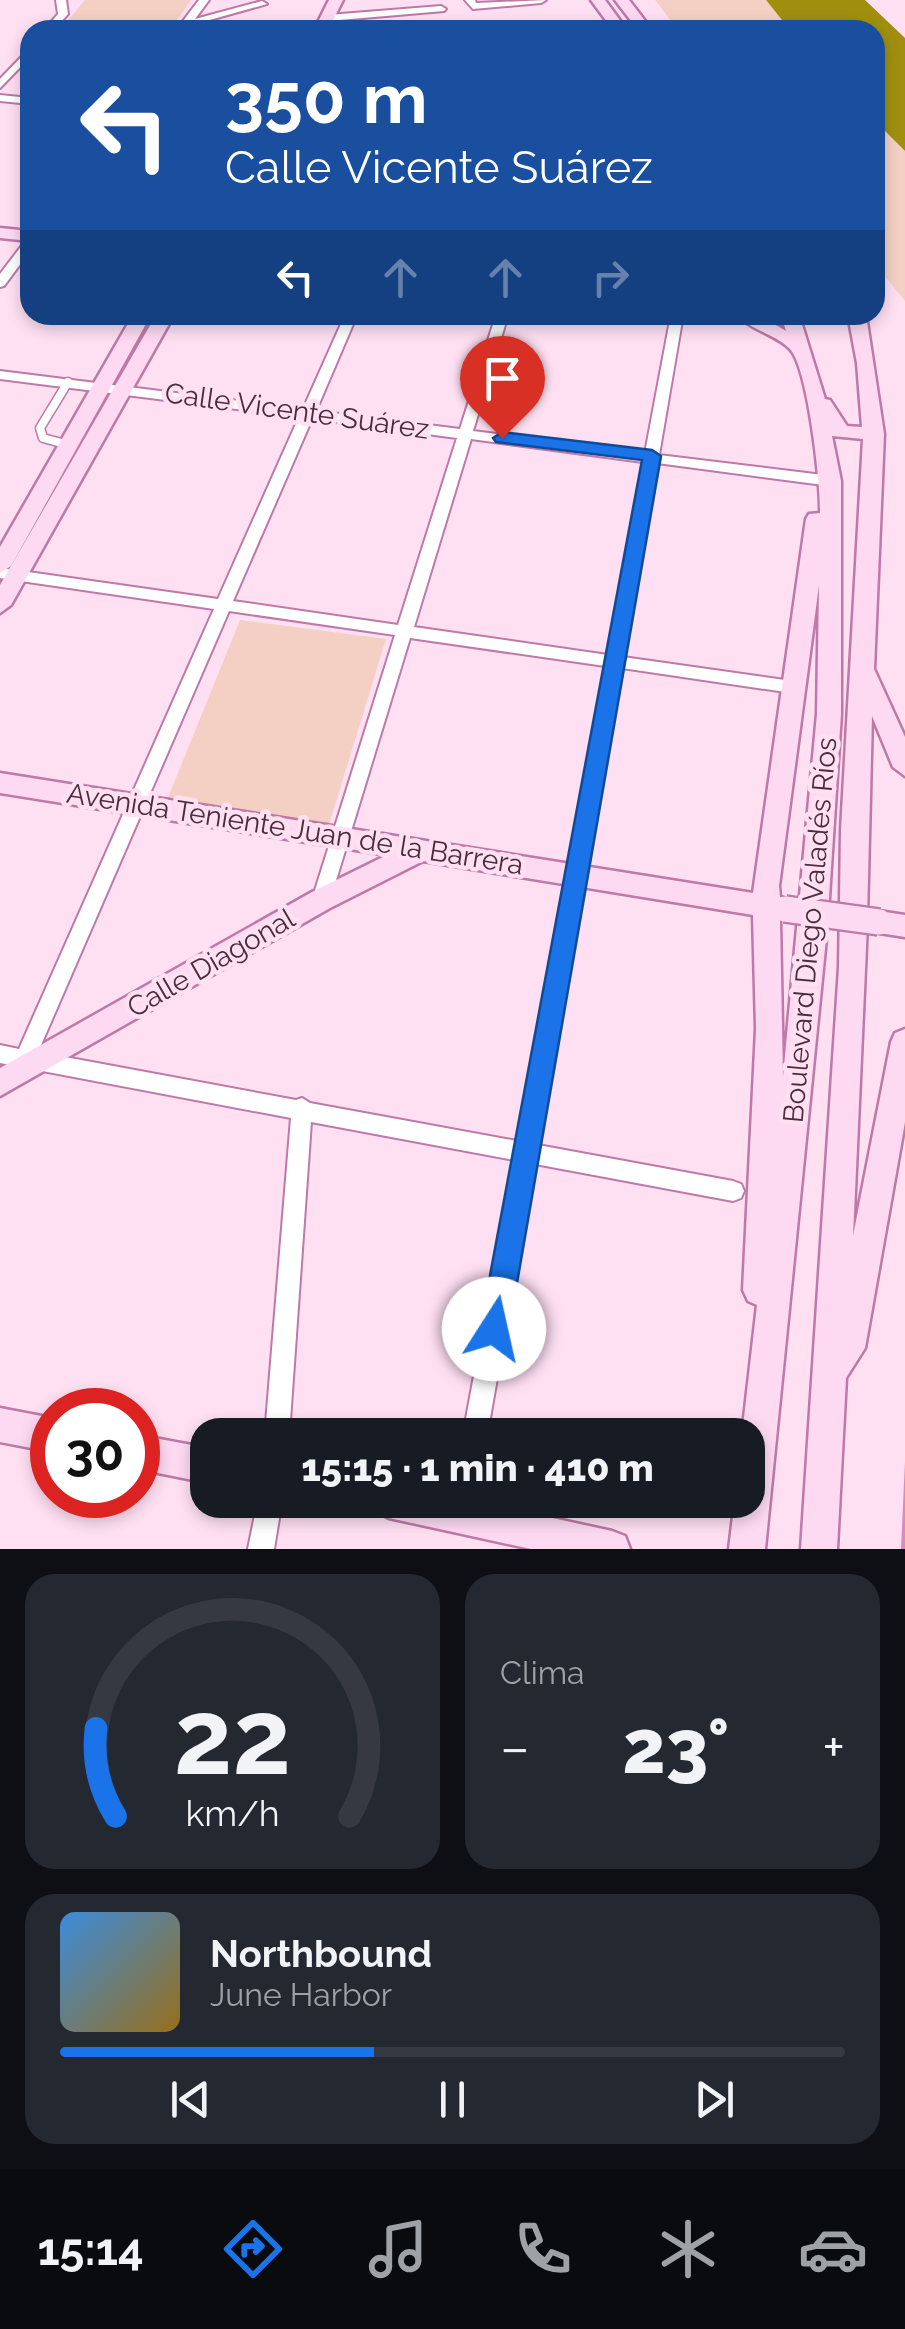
<!DOCTYPE html>
<html lang="es">
<head>
<meta charset="utf-8">
<style>
  :root { --surface:#171b24; --page:#242831; --text:#f1f3f6; --muted:#9ea1a6; --line:#363941; --accent:#1a73e8 }
  body { margin:0; font-family:Raleway,sans-serif; background:var(--page); color:var(--text); height:100vh; display:flex; flex-direction:column; font-size:38px; white-space:nowrap }
  * { box-sizing:border-box; margin:0 }
  p { font-size:32px; color:var(--muted) }
  .icon { flex:none; width:55px; height:55px; fill:none; stroke:currentColor; stroke-width:2; stroke-linecap:round; stroke-linejoin:round }
  .map { position:relative; height:1549px; overflow:hidden }
  .panel { display:flex; flex-direction:column; gap:25px; padding:25px; background:#0d0f14; flex:1 }
  .panel>* { flex:none }
  .guide { position:absolute; left:20px; top:20px; width:865px; height:305px; border-radius:30px; box-shadow:0 5px 15px #0003; background:#1a4fa0; color:#fff; overflow:hidden }
  .speed { position:absolute; left:30px; top:1388px; display:flex; gap:20px; font-size:50px; font-weight:700; text-align:center }
  .speed>* { display:grid; place-content:center; width:130px; height:130px; border-radius:50%; background:var(--surface); box-shadow:0 5px 15px #0003; line-height:1 }
  .speed .limit { border:15px solid #d22; background:#fff; color:#111 }
  .pin { position:absolute; display:grid; place-items:center; width:85px; height:85px; color:#fff; margin:-102px -42px; border-radius:50% 50% 50% 0; rotate:-45deg; box-shadow:0 0 10px #0007 }
  .pin .icon { rotate:45deg }
  .me { position:absolute; width:110px; margin:-55px; rotate:10deg; stroke-linejoin:round; filter:drop-shadow(0 0 8px #0008) }
  .turn { display:flex; align-items:center; gap:35px; height:210px; padding:0 40px; font-size:45px }
  .turn .icon { width:130px; height:130px; stroke-width:2.5 }
  .turn b { display:block; font-size:70px; line-height:85px }
  .lanes { display:flex; align-items:center; height:95px; padding:0 40px; background:#0003; justify-content:center; gap:50px; direction:ltr }
  .lanes .off { opacity:.35 }
  .big { font-size:75px; font-weight:800; line-height:1.1 }
  .panel .card { flex:1; display:flex; flex-direction:column; justify-content:center; gap:15px; min-width:0; padding:0 35px; border-radius:30px; background:var(--page) }
  .panel .dial { align-items:center; gap:0 }
  .dial svg { height:260px; overflow:visible; fill:none; stroke:var(--line); stroke-width:7; stroke-linecap:round; text-anchor:middle }
  .dial text { fill:var(--text); stroke:none }
  .song { display:flex; align-items:center; gap:30px }
  .cover { width:120px; height:120px; border-radius:15px; background:linear-gradient(135deg,hsl(210 70% 55%),hsl(40 70% 35%)) }
  .played { height:10px; border-radius:5px; background:linear-gradient(90deg,var(--accent) 40%,var(--line) 40%) }
  .keys { display:flex; justify-content:space-around; direction:ltr }
  .heat { display:flex; justify-content:space-between; align-items:center; font-size:55px; direction:ltr }
  .panel .tiles { flex:1; display:grid; gap:25px; grid-template-columns:1fr 1fr }
  .card:last-child { grid-column:span 2 }
  .trip { position:absolute; left:190px; top:1418px; width:575px; height:100px; border-radius:30px; background:var(--surface); box-shadow:0 5px 15px #0003; font-weight:800; line-height:100px; text-align:center }
  .dock { display:flex; height:160px; justify-content:space-around; align-items:center; background:#090b0e; color:var(--muted) }
  .dock .icon { width:70px; height:70px }
  .dock .current { color:var(--accent) }
  .dock b { font-size:45px; color:var(--text) }
  .map>svg:first-child { display:block }
  .green { fill:#f3d0c3 }
  .water { fill:#a08f0f }
  .lines { fill:none; stroke-linecap:round; stroke-linejoin:round }
  .lane-casing { stroke:#be79a6; stroke-width:11 }
  .street-casing { stroke:#be79a6; stroke-width:4 }
  .secondary-casing { stroke:#be79a6; stroke-width:5 }
  .lane { stroke:#fff; stroke-width:8 }
  .street { fill:#fff; fill-rule:evenodd }
  .secondary { fill:#fddaf2; fill-rule:evenodd }
  .secondary-bridge-casing { stroke:#be79a6; stroke-width:30; stroke-linecap:butt }
  .secondary-bridge { stroke:#fddaf2; stroke-width:25 }
  .wall { fill:#da8abe }
  .route { fill:#1a73e8; stroke:#114b97; stroke-width:2.5 }
  .labels { text-anchor:middle; dominant-baseline:central; stroke-width:9; stroke-linejoin:round; paint-order:stroke }
  .street-label { font-size:28px; fill:#4a2c3f; stroke:#ffe0f3 }
</style>
</head>
<body>
<div class="map">
<svg width="905" height="1549" viewBox="0 0 905 1549">
  <rect width="100%" height="100%" fill="#ffe0f3"/>
  <g class="green">
    <path d="M85,0H191L170,30H60Z"/>
    <path d="M655,0H766L790,30H678Z"/>
    <path d="M875,121L905,151V301L875,264Z"/>
    <path d="M240,620L386,639L328,828L165,805Z"/>
  </g>
  <path class="water" d="M766,0H865L905,38V151L875,121V30H790Z"/>
  <g class="lines">
    <defs>
      <path id="lane" d="M68,382L40,428L43,438L69,445"/>
      <g id="street">
        <path d="M56,0H66L68,14L54,30H44L58,14Z"/>
        <path d="M199,0H209L195,19L262,1L267,4L181,28L180,25Z"/>
        <path d="M465,0H475L476,3L546,0L541,3L473,9Z"/>
        <path d="M441,6L446,9L444,11L328,21L323,18L328,15Z"/>
        <path d="M30,48V57L0,88V79Z"/>
        <path d="M0,95L30,98V104L0,101Z"/>
        <path d="M30,239V251L4,286L0,287V274L26,240Z"/>
        <path d="M345,315H357L316,411L460,429L496,315H508L473,431L645,453L671,315H683L659,455L831,476L838,481L831,486L657,463L623,657L792,681L800,687L792,693L622,668L538,1145L733,1181L741,1184L744,1191L741,1198L733,1201L535,1164L487,1435H463L514,1160L311,1122L289,1435H265L291,1118L0,1063V1045L19,1049L214,609L0,578V568L218,599L299,417L0,379V371L303,409ZM312,419L457,438L398,625L233,601ZM471,439L643,462L608,655L414,627ZM229,611L395,635L312,900L314,905L321,908L328,905L330,900L410,638L605,666L517,1141L310,1103L302,1098L296,1100L38,1052Z"/>
        <path d="M258,1500H282L274,1549H248Z"/>
      </g>
      <g id="secondary">
        <path d="M329,0H343L328,30H314Z"/>
        <path d="M591,0H605L627,30H613Z"/>
        <path d="M615,0H629L652,30H638Z"/>
        <path d="M0,228L30,231V241L0,238Z"/>
        <path d="M133,315H151L11,566L0,573V547Z"/>
        <path d="M156,315H174L11,605L0,613V585Z"/>
        <path d="M737,315H759L786,331L781,315H799L825,399L830,400L847,426L862,427L857,363L848,315H866L884,434L874,669L905,737V776L893,767L872,716L867,919L879,911L905,915V937L879,933L867,925L853,1236L891,1042L895,1033L905,1029V1122L865,1348L846,1378L837,1549H801L839,967L841,830L863,439L832,436L841,481V714L827,929L765,1549H729L735,1500H748V1435H742L757,1305L748,1301L743,1290L756,1029L753,915L423,861L330,908L0,1096V1068L312,892L387,855L0,793V773L753,893L806,519L809,514L820,513C821,484 808,368 790,349C776,335 751,330 737,315ZM819,585L817,714L783,1077L780,919L790,916L793,908L790,900L780,897L779,886Z"/>
        <path d="M0,1408L52,1418V1452L0,1442Z"/>
        <path d="M138,1435L208,1448V1483L138,1469Z"/>
        <path d="M371,1500H470L612,1531L625,1536L630,1549H531L389,1518L377,1512Z"/>
      </g>
    </defs>
    <use href="#lane" class="lane-casing"/>
    <use href="#street" class="street-casing"/>
    <use href="#secondary" class="secondary-casing"/>
    <use href="#lane" class="lane"/>
    <use href="#street" class="street"/>
    <use href="#secondary" class="secondary"/>
    <defs>
      <path id="secondary-bridge" d="M785,909L879,922"/>
    </defs>
    <use href="#secondary-bridge" class="secondary-bridge-casing"/>
    <use href="#secondary-bridge" class="secondary-bridge"/>
  </g>
  <path class="wall" d="M905,1461V1549H901Z"/>
  <path class="route" d="M502,432L652,450L661,456L509,1329L505,1339L494,1344L484,1339L480,1329L642,460L496,442L493,438Z"/>
  <g class="labels">
    <g class="street-label">
      <text transform="translate(297 411) rotate(8)">Calle Vicente Suárez</text>
      <text transform="translate(295 829) rotate(9)">Avenida Teniente Juan de la Barrera</text>
      <text transform="translate(810 930) rotate(-85)">Boulevard Diego Valadés Ríos</text>
      <text transform="translate(211 963) rotate(-30)">Calle Diagonal</text>
    </g>
  </g>
</svg>
<div class="speed"><div class="limit">30</div></div>
<div class="pin" style="left:502px;top:438px;background:#d93025"><svg class="icon" aria-label="arrive" viewBox="0 0 24 24"><path d="M6 21V4h12l-3 4 3 4H6"/></svg></div>
<svg class="me" style="left:494px;top:1329px" viewBox="-20 -20 40 40"><circle r="19" fill="#fff"/><path d="M0-13L10 11 0 6-10 11z" fill="#1a73e8"/></svg>
<div class="trip">15:15 · 1 min · 410 m</div>
<div class="guide">
<div class="turn"><svg class="icon" aria-label="left" viewBox="0 0 24 24"><path d="M17 20v-9H6M10 6l-5 5 5 5"/></svg><div><b>350 m</b>Calle Vicente Suárez</div></div>
<div class="lanes"><svg class="icon" aria-label="left" viewBox="0 0 24 24"><path d="M17 20v-9H6M10 6l-5 5 5 5"/></svg><svg class="icon off" aria-label="ahead" viewBox="0 0 24 24"><path d="M12 20V5M6 11l6-6 6 6"/></svg><svg class="icon off" aria-label="ahead" viewBox="0 0 24 24"><path d="M12 20V5M6 11l6-6 6 6"/></svg><svg class="icon off" aria-label="right" viewBox="0 0 24 24"><path d="M7 20v-9h11M14 6l5 5-5 5"/></svg></div>
</div>
</div>
<section class="panel">
<div class="tiles">
<div class="card dial"><svg viewBox="0 0 100 80">
<path d="M14 69A42 42 0 1 1 86 69"/>
<path d="M14 69A42 42 0 0 1 8 42" stroke="#1a73e8"/>
<text x="50" y="56" font-size="32" font-weight="700">22</text>
<text x="50" y="72" font-size="11">km/h</text>
</svg></div>
<div class="card"><p>Clima</p>
<div class="heat"><a>−</a><b class="big">23°</b><a>+</a></div>
</div>
<div class="card">
<div class="song"><i class="cover"></i><div><b>Northbound</b><p>June Harbor</p></div></div>
<div class="played"></div>
<div class="keys"><svg class="icon" aria-label="previous" viewBox="0 0 24 24"><path d="M18 5L8 12l10 7zM5 5v14"/></svg><svg class="icon" aria-label="pause" viewBox="0 0 24 24"><path d="M8 5v14M16 5v14"/></svg><svg class="icon" aria-label="next" viewBox="0 0 24 24"><path d="M6 5l10 7-10 7zM19 5v14"/></svg></div>
</div>
</div>
</section>
<nav class="dock">
<b>15:14</b>
<svg class="icon current" aria-label="directions" viewBox="0 0 24 24"><path d="M12 3l9 9-9 9-9-9zM9 14v-3h6M13 9l2 2-2 2"/></svg>
<svg class="icon" aria-label="music" viewBox="0 0 24 24"><path d="M9 18V5l10-2v13"/><circle cx="6" cy="18" r="3"/><circle cx="16" cy="16" r="3"/></svg>
<svg class="icon" aria-label="phone" viewBox="0 0 24 24"><path d="M5 4h4l2 5-3 2q2 4 5 5l2-3 5 2v4C11 20 4 13 5 4z"/></svg>
<svg class="icon" aria-label="climate" viewBox="0 0 24 24"><path d="M12 3v18M4 7l16 10M4 17L20 7"/></svg>
<svg class="icon" aria-label="car" viewBox="0 0 24 24"><path d="M5 17H2v-5l4-1 3-4h7l3 4 3 1v5h-3M9 17h6M6 11h13"/><circle cx="7" cy="17" r="2"/><circle cx="17" cy="17" r="2"/></svg>
</nav>
</body>
</html>
